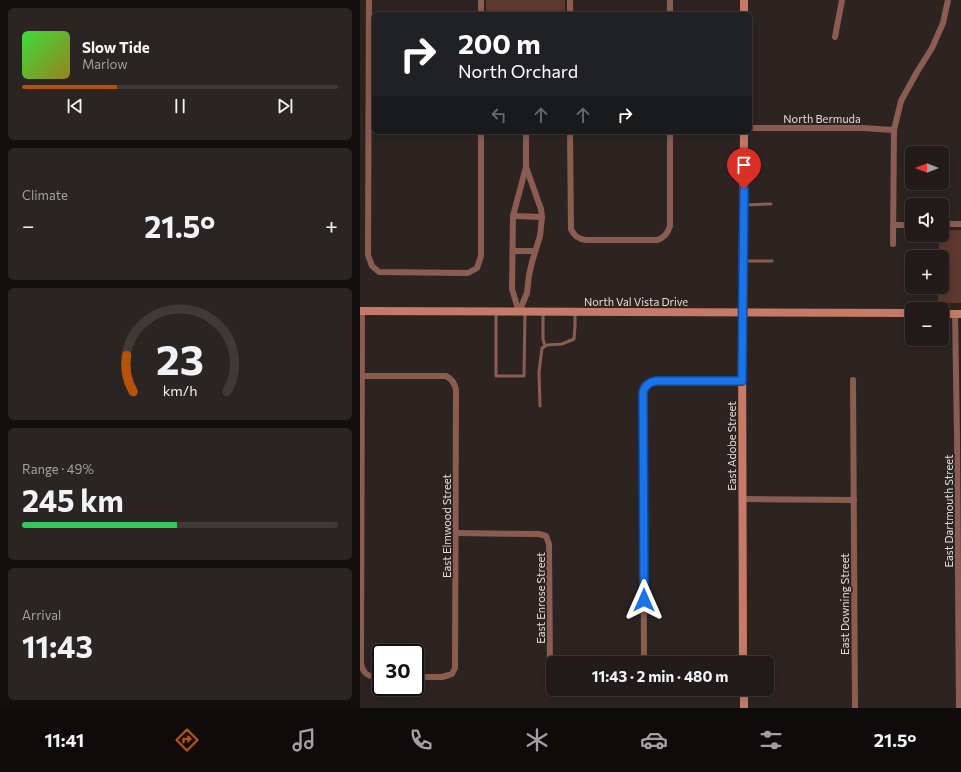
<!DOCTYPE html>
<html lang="en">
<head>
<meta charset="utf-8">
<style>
  :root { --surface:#221b1a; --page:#2a2423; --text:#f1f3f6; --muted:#a2a1a2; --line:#3f3939; --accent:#b45309 }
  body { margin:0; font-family:Commissioner,sans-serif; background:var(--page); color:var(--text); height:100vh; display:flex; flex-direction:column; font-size:15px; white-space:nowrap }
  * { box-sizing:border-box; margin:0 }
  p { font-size:13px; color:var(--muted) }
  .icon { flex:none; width:22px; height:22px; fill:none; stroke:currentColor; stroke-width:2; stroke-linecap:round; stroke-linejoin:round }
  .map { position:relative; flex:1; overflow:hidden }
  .sheet { display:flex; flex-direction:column; gap:8px; padding:8px; background:#130f0e; width:360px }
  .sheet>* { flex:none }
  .guide { position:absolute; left:12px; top:12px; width:380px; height:122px; border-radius:6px; box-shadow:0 2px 10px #0003,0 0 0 1px var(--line); background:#202124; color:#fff; overflow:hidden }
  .needle { width:26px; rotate:270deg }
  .buttons { position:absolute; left:545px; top:146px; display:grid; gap:8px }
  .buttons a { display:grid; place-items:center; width:44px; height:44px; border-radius:6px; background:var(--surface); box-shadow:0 2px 10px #0003,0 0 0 1px var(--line); font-size:20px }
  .speed { position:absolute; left:12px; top:644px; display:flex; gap:8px; font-size:20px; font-weight:700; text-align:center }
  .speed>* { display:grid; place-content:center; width:52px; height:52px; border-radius:50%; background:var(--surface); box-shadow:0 2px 10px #0003,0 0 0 1px var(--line); line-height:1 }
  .speed .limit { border:2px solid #111; border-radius:6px; background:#fff; color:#111 }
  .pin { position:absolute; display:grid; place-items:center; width:34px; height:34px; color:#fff; margin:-41px -17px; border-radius:50% 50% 50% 0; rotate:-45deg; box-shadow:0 0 4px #0007 }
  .pin .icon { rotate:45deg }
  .me { position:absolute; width:44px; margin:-22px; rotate:0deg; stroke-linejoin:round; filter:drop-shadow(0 0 3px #0008) }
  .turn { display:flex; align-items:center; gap:14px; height:84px; padding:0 20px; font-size:18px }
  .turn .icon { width:52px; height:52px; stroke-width:2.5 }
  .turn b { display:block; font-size:28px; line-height:34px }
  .lanes { display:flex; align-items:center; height:38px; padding:0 20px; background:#0003; justify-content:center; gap:20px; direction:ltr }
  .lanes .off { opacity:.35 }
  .big { font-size:30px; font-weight:700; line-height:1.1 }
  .sheet .widget { flex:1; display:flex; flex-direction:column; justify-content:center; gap:6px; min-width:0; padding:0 14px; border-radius:6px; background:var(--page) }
  .sheet .dial { align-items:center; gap:0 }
  .dial svg { height:104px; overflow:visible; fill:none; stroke:var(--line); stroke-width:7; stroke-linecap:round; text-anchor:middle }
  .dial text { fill:var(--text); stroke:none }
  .song { display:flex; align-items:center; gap:12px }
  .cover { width:48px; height:48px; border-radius:6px; background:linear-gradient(135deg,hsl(120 70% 55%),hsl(50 70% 35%)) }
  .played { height:4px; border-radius:2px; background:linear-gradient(90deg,var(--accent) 30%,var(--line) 30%) }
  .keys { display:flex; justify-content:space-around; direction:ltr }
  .heat { display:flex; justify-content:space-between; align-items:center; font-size:22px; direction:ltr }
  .charge { height:6px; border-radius:3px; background:linear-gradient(90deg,#34c759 49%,var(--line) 0) }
  .trip { position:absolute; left:186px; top:656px; width:228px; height:40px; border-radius:6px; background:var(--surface); box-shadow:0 2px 10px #0003,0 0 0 1px var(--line); font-weight:700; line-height:40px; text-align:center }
  .tab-bar { display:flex; height:64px; justify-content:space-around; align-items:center; background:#0e0b0a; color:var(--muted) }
  .tab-bar .icon { width:28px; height:28px }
  .tab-bar .active { color:var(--accent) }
  .tab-bar b { font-size:18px; color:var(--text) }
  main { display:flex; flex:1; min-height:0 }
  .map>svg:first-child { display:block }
  .green { fill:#5d392f }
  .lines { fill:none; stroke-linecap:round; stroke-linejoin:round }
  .lane { stroke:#8b5d51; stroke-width:3 }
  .street { stroke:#8b5d51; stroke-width:6 }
  .secondary { stroke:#c57b67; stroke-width:8 }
  .route-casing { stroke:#114b97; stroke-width:10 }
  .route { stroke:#1a73e8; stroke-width:7 }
  .labels { text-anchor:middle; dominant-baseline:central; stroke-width:4; stroke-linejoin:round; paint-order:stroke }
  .street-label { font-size:11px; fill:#e0dad8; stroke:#2d2422 }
</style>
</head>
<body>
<main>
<section class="sheet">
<div class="widget">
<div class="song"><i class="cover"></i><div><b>Slow Tide</b><p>Marlow</p></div></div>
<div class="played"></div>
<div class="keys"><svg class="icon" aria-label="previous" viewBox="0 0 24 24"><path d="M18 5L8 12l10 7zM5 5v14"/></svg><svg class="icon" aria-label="pause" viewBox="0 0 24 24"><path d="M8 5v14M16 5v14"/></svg><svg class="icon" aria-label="next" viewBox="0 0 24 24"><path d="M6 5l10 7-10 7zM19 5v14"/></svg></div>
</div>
<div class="widget"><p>Climate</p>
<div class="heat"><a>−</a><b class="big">21.5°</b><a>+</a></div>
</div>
<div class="widget dial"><svg viewBox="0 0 100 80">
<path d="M14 69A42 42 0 1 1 86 69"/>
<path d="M14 69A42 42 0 0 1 9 41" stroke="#b45309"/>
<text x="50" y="56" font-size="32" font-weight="700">23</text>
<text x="50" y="72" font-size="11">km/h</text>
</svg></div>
<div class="widget"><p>Range · 49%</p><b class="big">245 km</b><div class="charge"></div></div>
<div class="widget"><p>Arrival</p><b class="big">11:43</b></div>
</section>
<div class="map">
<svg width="601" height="708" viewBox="0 0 601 708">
  <rect width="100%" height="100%" fill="#2d2422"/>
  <g class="green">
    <rect x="126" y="0" width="79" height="14"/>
    <path d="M601,230V303H578L579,287H582V257H579V235H582V231Z"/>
  </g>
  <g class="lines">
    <g class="lane">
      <path d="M383,205L411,204"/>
      <path d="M383,261H412"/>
      <path d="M183,312V339L185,346"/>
      <path d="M136,313V376H164L165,312"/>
      <path d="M180,406L179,372L182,348L187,345L202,344L214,339L215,327V312"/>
    </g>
    <g class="street">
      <path d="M9,0L8,255L12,266L19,272L108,273L117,268L121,256V132"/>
      <path d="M210,0V14"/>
      <path d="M121,14V0"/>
      <path d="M310,14V0"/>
      <path d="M475,37L482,0"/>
      <path d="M390,128H502L534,130"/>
      <path d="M210,132L211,229C214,236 218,239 226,240H297C304,238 308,233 310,226V132"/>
      <path d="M153,216L182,217"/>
      <path d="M582,224H601"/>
      <path d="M533,225H552"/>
      <path d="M533,244L534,130L541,101L557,72L572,48L583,23L588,0"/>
      <path d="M153,251H175"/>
      <path d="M2,311L1,663C3,675 9,677 21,677"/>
      <path d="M159,312L152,289L153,216L166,167V132"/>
      <path d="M159,312L167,293L169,275L172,262L180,236L182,217L181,209L166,167"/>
      <path d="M595,314L597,435L599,708"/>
      <path d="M1,376H86C92,379 95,383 96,390L95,668L92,674L89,675L82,677H55"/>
      <path d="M493,380L495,708"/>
      <path d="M383,499L494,500"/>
      <path d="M95,533L179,534L186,536L189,544L190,674L193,683"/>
      <path d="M284,663L283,396C283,387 287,383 296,381H382"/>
    </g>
    <g class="secondary">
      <path d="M384,0V14"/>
      <path d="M0,311L552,313"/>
      <path d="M582,314H601"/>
      <path d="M383,663L382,326L384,132"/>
      <path d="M384,689V708"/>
    </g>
  </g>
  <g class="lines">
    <defs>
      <path id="route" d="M284,600L283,392C285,385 289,382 296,381H382L384,189"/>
    </defs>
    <use href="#route" class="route-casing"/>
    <use href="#route" class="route"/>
  </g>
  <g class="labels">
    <g class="street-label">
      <text x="462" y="118">North Bermuda</text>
      <text x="276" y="301">North Val Vista Drive</text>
      <text transform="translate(371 446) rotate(-90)">East Adobe Street</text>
      <text transform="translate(588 511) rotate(-90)">East Dartmouth Street</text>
      <text transform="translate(86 526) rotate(-90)">East Elmwood Street</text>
      <text transform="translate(180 598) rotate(-90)">East Enrose Street</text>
      <text transform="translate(484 604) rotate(-90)">East Downing Street</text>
    </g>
  </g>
</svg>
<div class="buttons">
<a><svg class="needle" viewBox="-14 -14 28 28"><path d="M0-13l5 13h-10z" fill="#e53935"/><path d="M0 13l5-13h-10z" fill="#a2a1a2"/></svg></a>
<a><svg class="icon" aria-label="sound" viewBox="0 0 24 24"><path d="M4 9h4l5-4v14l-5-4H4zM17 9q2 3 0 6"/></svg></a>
<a>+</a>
<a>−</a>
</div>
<div class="speed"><div class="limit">30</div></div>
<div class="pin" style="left:384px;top:189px;background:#d93025"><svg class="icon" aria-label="arrive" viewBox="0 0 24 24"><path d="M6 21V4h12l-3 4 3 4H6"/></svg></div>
<svg class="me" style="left:284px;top:600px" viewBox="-20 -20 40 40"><path d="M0-17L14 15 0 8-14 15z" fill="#1a73e8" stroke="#fff" stroke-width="4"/></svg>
<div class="trip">11:43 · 2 min · 480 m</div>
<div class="guide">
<div class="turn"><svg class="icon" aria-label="right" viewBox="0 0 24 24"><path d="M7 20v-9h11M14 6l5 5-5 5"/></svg><div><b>200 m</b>North Orchard</div></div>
<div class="lanes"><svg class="icon off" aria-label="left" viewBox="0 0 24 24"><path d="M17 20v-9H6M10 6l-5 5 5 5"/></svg><svg class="icon off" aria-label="ahead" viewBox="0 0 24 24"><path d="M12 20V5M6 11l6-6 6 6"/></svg><svg class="icon off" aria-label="ahead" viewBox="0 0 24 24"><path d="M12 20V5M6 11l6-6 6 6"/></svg><svg class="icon" aria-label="right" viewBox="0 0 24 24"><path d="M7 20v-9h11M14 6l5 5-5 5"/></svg></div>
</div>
</div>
</main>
<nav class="tab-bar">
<b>11:41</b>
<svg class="icon active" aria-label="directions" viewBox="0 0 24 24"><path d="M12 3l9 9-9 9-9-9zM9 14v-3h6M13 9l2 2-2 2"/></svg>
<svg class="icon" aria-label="music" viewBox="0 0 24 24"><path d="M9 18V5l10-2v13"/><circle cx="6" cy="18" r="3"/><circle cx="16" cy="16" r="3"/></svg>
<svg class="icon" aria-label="phone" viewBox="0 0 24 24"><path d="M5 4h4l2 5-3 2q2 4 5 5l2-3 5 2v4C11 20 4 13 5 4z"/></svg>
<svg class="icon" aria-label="climate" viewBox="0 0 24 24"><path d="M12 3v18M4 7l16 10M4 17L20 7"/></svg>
<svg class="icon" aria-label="car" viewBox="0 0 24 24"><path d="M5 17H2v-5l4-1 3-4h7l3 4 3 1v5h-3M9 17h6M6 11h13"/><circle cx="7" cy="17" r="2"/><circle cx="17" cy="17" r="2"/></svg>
<svg class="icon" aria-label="filters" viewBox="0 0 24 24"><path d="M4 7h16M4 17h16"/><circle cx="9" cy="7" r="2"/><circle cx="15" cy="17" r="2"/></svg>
<b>21.5°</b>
</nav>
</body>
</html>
